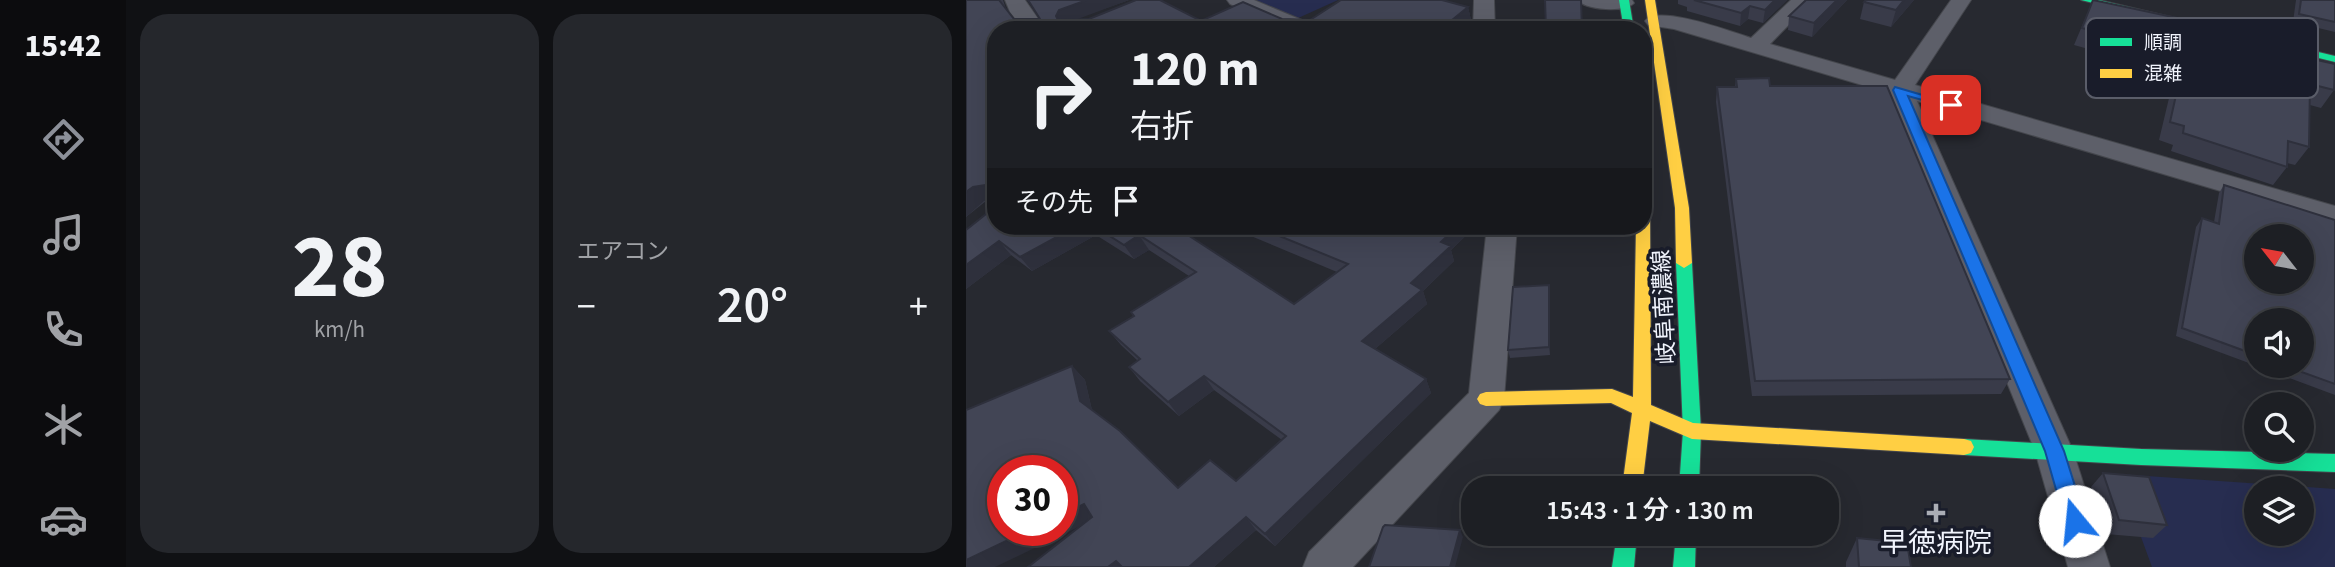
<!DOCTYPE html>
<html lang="ja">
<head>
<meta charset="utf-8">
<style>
  :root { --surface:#1d1f24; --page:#25272c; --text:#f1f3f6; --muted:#a0a2a6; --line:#3b3d41; --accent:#8c9099 }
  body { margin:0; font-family:"Source Sans 3","Noto Sans JP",sans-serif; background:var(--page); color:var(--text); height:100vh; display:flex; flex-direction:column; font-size:26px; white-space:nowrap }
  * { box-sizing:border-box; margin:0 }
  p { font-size:23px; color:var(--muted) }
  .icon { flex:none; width:38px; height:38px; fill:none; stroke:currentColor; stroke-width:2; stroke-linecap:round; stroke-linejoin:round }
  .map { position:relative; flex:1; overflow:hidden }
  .panel { display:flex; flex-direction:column; gap:14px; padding:14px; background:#101114; width:840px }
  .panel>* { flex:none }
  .hud { position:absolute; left:21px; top:21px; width:665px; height:214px; border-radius:28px; box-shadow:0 7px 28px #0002,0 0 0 2px var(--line); background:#1d1f24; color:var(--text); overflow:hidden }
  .needle { width:46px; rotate:301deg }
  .fabs { position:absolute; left:1278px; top:224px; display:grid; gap:14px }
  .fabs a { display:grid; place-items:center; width:70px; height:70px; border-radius:50%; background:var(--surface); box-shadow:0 7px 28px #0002,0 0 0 2px var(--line); font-size:35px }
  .speed { position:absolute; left:21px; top:455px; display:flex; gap:14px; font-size:35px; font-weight:700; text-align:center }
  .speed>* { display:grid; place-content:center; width:91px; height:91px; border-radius:50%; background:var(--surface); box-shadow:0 7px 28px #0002,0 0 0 2px var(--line); line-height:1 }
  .speed .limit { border:10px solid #d22; background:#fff; color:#111 }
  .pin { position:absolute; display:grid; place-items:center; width:60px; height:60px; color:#fff; margin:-30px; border-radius:14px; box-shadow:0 4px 10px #0006 }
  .me { position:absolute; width:77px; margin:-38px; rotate:343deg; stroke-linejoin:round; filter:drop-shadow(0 0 5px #0008) }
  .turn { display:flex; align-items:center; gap:24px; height:147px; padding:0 28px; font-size:32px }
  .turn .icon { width:91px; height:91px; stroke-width:2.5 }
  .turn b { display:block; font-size:49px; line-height:60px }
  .then { display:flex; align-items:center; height:66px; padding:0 28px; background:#0003; gap:14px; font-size:26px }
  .big { font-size:52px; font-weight:600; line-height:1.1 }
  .panel .card { flex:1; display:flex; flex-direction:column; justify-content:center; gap:10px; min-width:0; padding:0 24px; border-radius:28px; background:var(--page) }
  .panel .dial { align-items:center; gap:0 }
  .dial b { font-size:91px; line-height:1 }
  .heat { display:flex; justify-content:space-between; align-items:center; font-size:38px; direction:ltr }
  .panel .tiles { flex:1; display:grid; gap:14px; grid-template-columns:repeat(2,1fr) }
  .trip { position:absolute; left:495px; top:476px; width:378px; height:70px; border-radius:28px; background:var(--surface); box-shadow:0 7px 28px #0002,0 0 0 2px var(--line); font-weight:600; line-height:70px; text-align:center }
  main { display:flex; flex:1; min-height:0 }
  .menu { display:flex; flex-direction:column; width:126px; justify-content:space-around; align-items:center; background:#0c0c0e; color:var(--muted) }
  .menu .icon { width:49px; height:49px }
  .menu .current { color:var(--accent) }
  .menu b { font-size:32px; color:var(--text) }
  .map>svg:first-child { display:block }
  .green { fill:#272d50; fill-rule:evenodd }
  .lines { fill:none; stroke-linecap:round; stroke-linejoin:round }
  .street-casing { stroke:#44464c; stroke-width:2 }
  .fast-casing { stroke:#44464c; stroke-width:2 }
  .slow-casing { stroke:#44464c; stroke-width:2 }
  .street { fill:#5d5f69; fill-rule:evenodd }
  .fast { fill:#16e098; fill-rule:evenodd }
  .slow { fill:#ffcf43; fill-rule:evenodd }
  .wall { fill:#393b49; fill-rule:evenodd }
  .shaded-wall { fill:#2e303c }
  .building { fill:#424555; stroke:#2e303c; stroke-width:2; fill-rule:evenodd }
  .route { fill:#1a73e8; stroke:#114b97; stroke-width:2 }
  .poi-dot { fill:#aaadb5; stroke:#191c2a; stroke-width:2.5 }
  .labels { text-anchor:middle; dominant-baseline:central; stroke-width:7; stroke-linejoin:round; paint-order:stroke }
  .street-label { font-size:23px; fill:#f1f4fd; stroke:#191c2a }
  .near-poi-label { font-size:28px; fill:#f1f4fd; stroke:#191c2a }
  .key { fill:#191c2a; stroke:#5a5d69; stroke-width:2 }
  .key-label { font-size:19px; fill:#f1f4fd }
</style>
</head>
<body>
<main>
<nav class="menu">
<b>15:42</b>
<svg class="icon current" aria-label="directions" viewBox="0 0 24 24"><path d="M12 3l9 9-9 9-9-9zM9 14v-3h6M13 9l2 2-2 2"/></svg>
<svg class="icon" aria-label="music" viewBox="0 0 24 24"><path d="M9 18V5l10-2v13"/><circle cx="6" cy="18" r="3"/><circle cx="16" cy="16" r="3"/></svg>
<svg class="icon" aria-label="phone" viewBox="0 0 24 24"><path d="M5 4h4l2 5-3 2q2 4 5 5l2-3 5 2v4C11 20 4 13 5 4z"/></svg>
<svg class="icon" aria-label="climate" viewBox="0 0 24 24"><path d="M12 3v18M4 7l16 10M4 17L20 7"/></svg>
<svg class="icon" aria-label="car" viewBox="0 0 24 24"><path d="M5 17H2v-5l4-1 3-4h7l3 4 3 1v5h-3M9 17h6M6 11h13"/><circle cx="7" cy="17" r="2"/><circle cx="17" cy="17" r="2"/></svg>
</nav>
<section class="panel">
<div class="tiles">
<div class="card dial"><b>28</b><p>km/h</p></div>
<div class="card"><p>エアコン</p>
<div class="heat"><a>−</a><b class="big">20°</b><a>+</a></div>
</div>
</div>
</section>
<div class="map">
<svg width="1369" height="567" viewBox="0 0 1369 567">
  <rect width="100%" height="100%" fill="#272930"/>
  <g class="green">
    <path d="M280,0H372L330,19Z"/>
    <path d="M1152,474L1369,489V567H1186ZM1290,488H1335V534H1290Z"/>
  </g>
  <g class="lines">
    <defs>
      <g id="street">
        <path d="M39,0H59L80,30H58L44,12Z"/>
        <path d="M261,0H288L343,23L347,27L345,30H324L264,4Z"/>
        <path d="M508,0H528L529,30H507Z"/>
        <path d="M611,0H666L668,3C659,13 620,10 611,0Z"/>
        <path d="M825,0H847L804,44L929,80L985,0H1005L949,85L1369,206V225L951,101L1107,451L1144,567H1102L1069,451L923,93L708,29L682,25L679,21C691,4 766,32 785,38Z"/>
        <path d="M521,226H551L538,399L533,410L387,567H337L343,552L503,393Z"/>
      </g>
      <g id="fast">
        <path d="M653,0H663L668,30H658Z"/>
        <path d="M1115,0H1133L1369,56V62Z"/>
        <path d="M718,258L726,263L735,431L733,488H713L717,431L710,263Z"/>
        <path d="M998,439L1175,449L1369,454V472L1175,465L998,455L991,453L988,447L991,441Z"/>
        <path d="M651,534H671L668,567H646Z"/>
        <path d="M710,534H730L729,567H707Z"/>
      </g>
      <g id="slow">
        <path d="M679,0H689L723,208L726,263L718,268L710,263L709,208Z"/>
        <path d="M677,192L684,196L685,405L727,423L998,439L1005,441L1008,447L1005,453L998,455L726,439L684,421L676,488H656L666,413L645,403L520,406L514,404L511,399L514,394L520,392L646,389L667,397L670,226H677Z"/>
      </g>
    </defs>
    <use href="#street" class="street-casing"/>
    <use href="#fast" class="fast-casing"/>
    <use href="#slow" class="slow-casing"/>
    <use href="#street" class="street"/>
    <use href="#fast" class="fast"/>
    <use href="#slow" class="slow"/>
  </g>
  <g class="wall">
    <path d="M0,0H37L40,9L48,19H74L62,0H163L109,19L235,21L344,20L502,7L505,20L494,29L30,30V226H208L328,304L371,272L261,226H510L485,250L488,261L457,291L461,304L409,349L460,379L465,393L309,546L290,530L248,567H62L117,525L106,366L119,380L126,410L212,488L270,481L316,440L248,390L213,416L174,381L163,367L172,361L155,345L143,331L167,316L165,312L223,276L183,250L168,259L130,235L66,271L45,255L0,289V230L20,214V201L0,217Z"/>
    <path d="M712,0H821L797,23L782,19L774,26L721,11V7L712,4Z"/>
    <path d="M840,0H881L846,37L822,30L823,16Z"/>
    <path d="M900,0H948L925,27L894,19L898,2Z"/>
    <path d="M1127,0L1262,34L1297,48L1368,90L1355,108L1344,105L1343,147L1329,165L1321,163V167L1307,185L1205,151L1207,145L1193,140L1209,73L1108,45Z"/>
    <path d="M1330,0H1369V32L1327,22Z"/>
    <path d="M770,79L804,86L1044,379L1035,394L786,396L750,102L751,87H769Z"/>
    <path d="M1258,185L1369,220V395L1210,336L1230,227L1236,218L1248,222L1253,193ZM1290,320L1335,366H1290Z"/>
    <path d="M584,293V355L544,358L542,350Z"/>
    <path d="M1137,473L1201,525L1187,538L1140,534L1125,487Z"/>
    <path d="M891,538L945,567H880V562Z"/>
  </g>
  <g class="shaded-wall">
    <path d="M121,0H163L101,23L98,29L90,16L93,10Z"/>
    <path d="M809,0H821L797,23L799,10Z"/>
    <path d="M871,0H881L846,37L848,23Z"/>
    <path d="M938,0H948L925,27L930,10Z"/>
    <path d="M784,6L782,19L774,26L775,13Z"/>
    <path d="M502,7L505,20L494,29V30H480L486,20Z"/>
    <path d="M20,185L30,199L18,201L0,217V192L7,187Z"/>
    <path d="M111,226H124L130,235L66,271L54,257Z"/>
    <path d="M492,226H510L485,250L488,261L457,291L461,304L402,355L396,341L445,283L475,242Z"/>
    <path d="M173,235L183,250L168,259L158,245Z"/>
    <path d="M33,241L45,255L0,289V265Z"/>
    <path d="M583,285L584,293V355L583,347Z"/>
    <path d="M106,366L119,380L127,415L114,401Z"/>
    <path d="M238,376L248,390L213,416L202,402Z"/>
    <path d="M460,379L465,393L309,546L299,534Z"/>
    <path d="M118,504L133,517L29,567H0V560L63,530H96V515Z"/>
    <path d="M280,517L290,530L248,567H223Z"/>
    <path d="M494,530L497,537L489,567H484Z"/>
    <path d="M150,561L157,567H142Z"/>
  </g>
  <g class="building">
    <path d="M0,0H33L48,19H74L62,0H121L93,10L90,16L92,20L123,19L170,0H194L235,21L277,2L316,19L344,20L375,0H476L502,7L486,20L493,22L480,30H30V226H111L54,257L33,241L0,265V230L20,214V185L7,187L0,192Z"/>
    <path d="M579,0H615L616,30H580Z"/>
    <path d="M728,0H809L799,10L784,6L775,13Z"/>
    <path d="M840,0H871L848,23L823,16Z"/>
    <path d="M900,0H938L930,10L898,2Z"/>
    <path d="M1127,0L1263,29L1262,34L1298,42L1297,48L1369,64L1368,90L1344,84L1343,147L1322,141L1321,167L1217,133L1218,126L1204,122L1219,55L1116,28Z"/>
    <path d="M1335,0H1369V22L1333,14Z"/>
    <path d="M803,78L804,86H921L1044,379L789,381L751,87H771L770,79Z"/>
    <path d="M1258,185L1369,220V384L1319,366H1335V320H1290V355L1216,328L1236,218L1253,224ZM1290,236H1335V282H1290Z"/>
    <path d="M128,226H208L328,304L382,264L289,226H492L475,242L485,246L445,283L456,290L396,341L460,379L299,534L280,517L223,567H156L150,561L142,567H62L126,517L118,504L96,515V471H37V530H63L0,560V410L106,366L114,401L154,431L212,488L244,460L270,481L320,436L238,376L202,402L163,367L174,359L143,331L168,316L165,312L230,272L173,235L158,245Z"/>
    <path d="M583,285V347L542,350L547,287Z"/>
    <path d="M1137,473L1183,477L1201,525L1153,520Z"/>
    <path d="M419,525L494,530L484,567H403L417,527Z"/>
    <path d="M891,538L941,543L945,567H893Z"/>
  </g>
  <path class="route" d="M929,87L991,105L985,108L942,96L1098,451L1120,521L1117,528L1109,530L1102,528L1099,521L1079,451L927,90Z"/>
  <path class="poi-dot" d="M966.5 502.5h7v7h7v7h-7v7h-7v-7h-7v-7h7z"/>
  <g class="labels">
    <g class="street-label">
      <text transform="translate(698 307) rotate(-93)">岐阜南濃線</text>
    </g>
    <g class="near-poi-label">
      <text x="970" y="543">早徳病院</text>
    </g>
  </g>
  <rect x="1120" y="18" width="232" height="80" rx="10" class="key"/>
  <rect x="1134" y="38" width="32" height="8" fill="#16e098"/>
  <rect x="1134" y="69" width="32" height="9" fill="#ffcf43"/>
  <g class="key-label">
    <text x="1178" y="49">順調</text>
    <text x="1178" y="80">混雑</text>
  </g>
</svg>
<div class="fabs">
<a><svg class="needle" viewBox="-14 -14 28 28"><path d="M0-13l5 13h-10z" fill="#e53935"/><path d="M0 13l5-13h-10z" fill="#a0a2a6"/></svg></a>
<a><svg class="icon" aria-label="sound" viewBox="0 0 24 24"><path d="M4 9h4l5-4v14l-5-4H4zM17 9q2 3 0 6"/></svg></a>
<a><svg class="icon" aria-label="search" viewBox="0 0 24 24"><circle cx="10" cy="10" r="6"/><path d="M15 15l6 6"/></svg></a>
<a><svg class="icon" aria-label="layers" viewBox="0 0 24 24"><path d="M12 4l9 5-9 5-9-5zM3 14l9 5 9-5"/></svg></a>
</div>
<div class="speed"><div class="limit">30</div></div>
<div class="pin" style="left:985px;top:105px;background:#d93025"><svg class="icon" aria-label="arrive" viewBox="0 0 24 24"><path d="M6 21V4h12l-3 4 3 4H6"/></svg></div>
<svg class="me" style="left:1109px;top:521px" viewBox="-20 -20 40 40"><circle r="19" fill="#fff"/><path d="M0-13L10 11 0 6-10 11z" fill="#1a73e8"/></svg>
<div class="trip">15:43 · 1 分 · 130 m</div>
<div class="hud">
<div class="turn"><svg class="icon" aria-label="right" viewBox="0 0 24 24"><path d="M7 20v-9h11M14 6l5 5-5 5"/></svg><div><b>120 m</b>右折</div></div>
<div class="then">その先<svg class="icon" aria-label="arrive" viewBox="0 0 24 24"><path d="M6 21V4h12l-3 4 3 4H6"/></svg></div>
</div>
</div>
</main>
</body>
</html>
